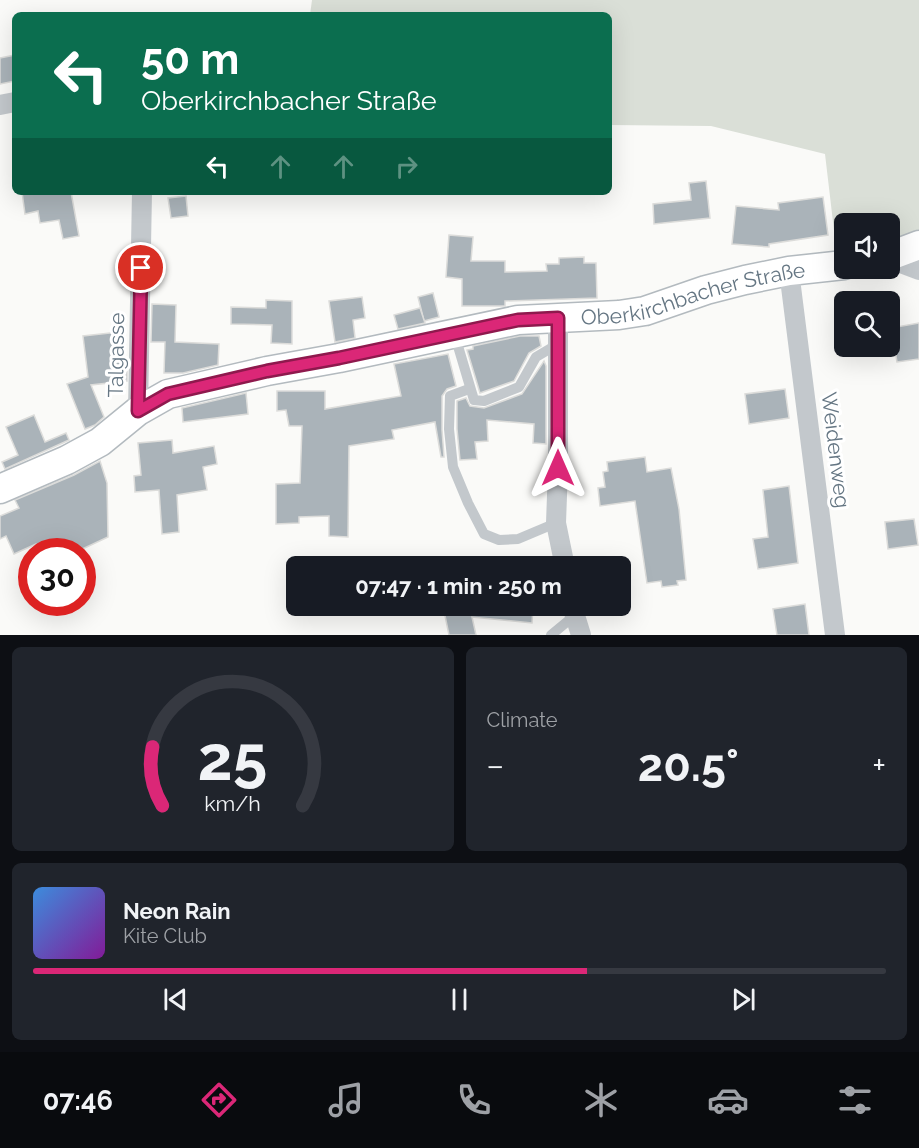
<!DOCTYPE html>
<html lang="en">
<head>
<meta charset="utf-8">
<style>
  :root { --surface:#171b24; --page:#20242c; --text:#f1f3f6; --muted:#9ea1a6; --line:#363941; --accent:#db2777 }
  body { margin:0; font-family:Raleway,sans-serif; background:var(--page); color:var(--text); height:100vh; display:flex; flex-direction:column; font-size:22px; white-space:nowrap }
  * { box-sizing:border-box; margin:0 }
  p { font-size:20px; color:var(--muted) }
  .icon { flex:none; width:33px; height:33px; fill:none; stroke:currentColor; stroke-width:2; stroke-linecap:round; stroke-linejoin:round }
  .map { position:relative; height:635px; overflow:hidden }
  .side { display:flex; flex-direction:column; gap:12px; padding:12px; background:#0d0f14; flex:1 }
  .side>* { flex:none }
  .hud { position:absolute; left:12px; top:12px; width:600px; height:183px; border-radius:9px; box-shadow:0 6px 24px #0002; background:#0b6e4f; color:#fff; overflow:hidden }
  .tools { position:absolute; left:834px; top:213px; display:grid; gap:12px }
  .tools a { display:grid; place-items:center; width:66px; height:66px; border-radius:9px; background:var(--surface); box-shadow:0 6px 24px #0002; font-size:30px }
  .speed { position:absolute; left:18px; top:538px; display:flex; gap:12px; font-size:30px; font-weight:700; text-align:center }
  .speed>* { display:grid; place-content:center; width:78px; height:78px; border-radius:50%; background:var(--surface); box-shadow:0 6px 24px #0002; line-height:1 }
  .speed .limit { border:9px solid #d22; background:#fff; color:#111 }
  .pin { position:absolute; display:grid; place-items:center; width:51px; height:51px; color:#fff; margin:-26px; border:3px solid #fff; border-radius:50%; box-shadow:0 2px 6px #0007 }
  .me { position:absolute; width:66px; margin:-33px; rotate:0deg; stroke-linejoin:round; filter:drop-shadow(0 0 4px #0008) }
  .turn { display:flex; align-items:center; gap:21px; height:126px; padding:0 30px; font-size:27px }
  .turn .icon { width:78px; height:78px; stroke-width:2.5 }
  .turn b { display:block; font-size:42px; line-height:51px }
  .lanes { display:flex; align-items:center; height:57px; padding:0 30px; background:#0003; justify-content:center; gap:30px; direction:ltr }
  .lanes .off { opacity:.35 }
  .big { font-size:45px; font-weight:700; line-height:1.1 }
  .side .card { flex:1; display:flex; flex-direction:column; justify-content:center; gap:9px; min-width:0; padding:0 21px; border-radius:9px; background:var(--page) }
  .side .dial { align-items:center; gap:0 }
  .dial svg { height:156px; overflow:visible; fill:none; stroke:var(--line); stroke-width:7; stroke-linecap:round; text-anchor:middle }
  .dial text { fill:var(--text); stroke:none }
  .song { display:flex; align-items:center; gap:18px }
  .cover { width:72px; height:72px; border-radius:9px; background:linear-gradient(135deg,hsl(210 70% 55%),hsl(290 70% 35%)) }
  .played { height:6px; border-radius:3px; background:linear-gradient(90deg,var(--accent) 65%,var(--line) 65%) }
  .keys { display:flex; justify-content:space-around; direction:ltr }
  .heat { display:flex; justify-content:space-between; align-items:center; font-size:33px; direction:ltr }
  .side .tiles { flex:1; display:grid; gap:12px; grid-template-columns:1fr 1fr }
  .card:last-child { grid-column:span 2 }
  .trip { position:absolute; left:286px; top:556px; width:345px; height:60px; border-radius:9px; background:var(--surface); box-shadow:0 6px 24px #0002; font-weight:700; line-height:60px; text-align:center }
  .menu { display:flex; height:96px; justify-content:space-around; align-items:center; background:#090b0e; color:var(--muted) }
  .menu .icon { width:42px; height:42px }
  .menu .active { color:var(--accent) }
  .menu b { font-size:27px; color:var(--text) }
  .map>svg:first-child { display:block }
  .green { fill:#dadfd7 }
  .building { fill:#aab3b9; stroke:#dcdcda; stroke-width:1.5 }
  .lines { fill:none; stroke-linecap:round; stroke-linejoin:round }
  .secondary-casing { stroke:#b3babf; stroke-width:31 }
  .lane { stroke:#c3c8cc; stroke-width:10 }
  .street { stroke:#c3c8cc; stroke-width:20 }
  .secondary { stroke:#fff; stroke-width:28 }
  .route-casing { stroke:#8e194d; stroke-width:15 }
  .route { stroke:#db2777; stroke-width:10 }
  .labels { text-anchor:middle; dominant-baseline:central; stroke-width:6; stroke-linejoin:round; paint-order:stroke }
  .street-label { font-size:21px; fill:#657683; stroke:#fff }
</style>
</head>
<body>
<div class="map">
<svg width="919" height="635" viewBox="0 0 919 635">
  <rect width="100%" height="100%" fill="#fafaf8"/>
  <path class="green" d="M312,0H919V231L890,243V224H844V254L837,256L825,154L711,126L609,125V15H310Z"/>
  <g class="building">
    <path d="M15,55V81L0,84V58Z"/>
    <path d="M706,181L710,218L654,224L653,204L691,200L689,183Z"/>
    <path d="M22,192H71L79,236L63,239L59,220L40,223L38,211L25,214Z"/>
    <path d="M186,196L188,216L171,218L168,198Z"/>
    <path d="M823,197L828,235L769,244V247L732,244L736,206L779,210L778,203Z"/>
    <path d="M449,235L473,237L471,261H505V272L547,271L546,264H559V258L584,257V263H596L597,298L505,301V306H462V279L446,277Z"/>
    <path d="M433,293L439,317L424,321L418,297Z"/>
    <path d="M362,297L365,318L353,320L355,338L335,342L329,301Z"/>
    <path d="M266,300L292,301V344L271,343L272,325L231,324V307L266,308Z"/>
    <path d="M152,304L176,305L175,342L219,344L218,365L183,373H164L165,342H151Z"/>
    <path d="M420,308L425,323L398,329L394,315Z"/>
    <path d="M919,323V359L897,362L891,328Z"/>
    <path d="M119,332L121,358H127V381L91,385L104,417L95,425L85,429L67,384L88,377L83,336Z"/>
    <path d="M520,336H539L541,346L529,353L514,381L480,393L467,350L473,349V346Z"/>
    <path d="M448,354L456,386L447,389L442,396V430L444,457H441L435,422L392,430L394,439L349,446L348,537L329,536V516L299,517V523L276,524V484L300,483L302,426H289L286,410L277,411V391H325V409L401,396L394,364Z"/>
    <path d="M544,361L546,366V444L533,443L534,424L487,420L488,441L475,442L477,459L460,460L457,429V401L466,398L470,406L484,408L522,394Z"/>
    <path d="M785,389L789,418L749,424L745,394Z"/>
    <path d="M246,393L248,414L183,422L182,408Z"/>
    <path d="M34,415L45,442L66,433L69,440L5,469L2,462L18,455L6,427Z"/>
    <path d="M172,440L173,453L214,446L217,464L203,467L207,490L177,495L179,532L162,534L159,490L135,492L134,476L141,475L138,443Z"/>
    <path d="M645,457L647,472L671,468L679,509L686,580L677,581L678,585L662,587L661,581L647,583L635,501L600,506L598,488L605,487L603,472L608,471L607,462Z"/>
    <path d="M100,461L107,483L108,537L76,552H40L36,544L14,554L6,536L0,539V516L19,508L15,500L74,475Z"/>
    <path d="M789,486L798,563L758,569L753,539L768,537L763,490Z"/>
    <path d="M914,519L918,545L888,549L885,522Z"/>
    <path d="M805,604L809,635H777L773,609Z"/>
    <path d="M443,606H533L532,623L472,617L476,635H449Z"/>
  </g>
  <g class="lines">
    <defs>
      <g id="secondary">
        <path d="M890,256L919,245"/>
        <path id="s1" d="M0,489L67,460L100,442L138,411L168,394L267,371L339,358L518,320L619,315L645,311L706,290L745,280L789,271L844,265"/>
      </g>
    </defs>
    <use href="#secondary" class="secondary-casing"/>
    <g class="lane">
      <path d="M455,336L474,400L484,401L519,387L536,357L558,344"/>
      <path d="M469,389L450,396L449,429L453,467L468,503L484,534L499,540L518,539L556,523"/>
      <path d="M551,635L574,616"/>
    </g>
    <g class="street">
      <path d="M0,105L15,102"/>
      <path d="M890,259L919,270"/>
      <path d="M789,271L835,635"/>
      <path d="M558,318V468L556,523L565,567"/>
      <path d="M138,411L142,192"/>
      <path d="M572,606L581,635"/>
    </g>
    <use href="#secondary" class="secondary"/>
  </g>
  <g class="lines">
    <defs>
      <path id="route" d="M141,268L138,411L168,394L267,371L339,358L518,320L558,318V468"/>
    </defs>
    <use href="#route" class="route-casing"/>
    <use href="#route" class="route"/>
  </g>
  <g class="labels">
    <g class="street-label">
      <text stroke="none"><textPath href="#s1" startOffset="730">Oberkirchbacher Straße</textPath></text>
      <text transform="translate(116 355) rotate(-89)">Talgasse</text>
      <text transform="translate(836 450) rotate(83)">Weidenweg</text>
    </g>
  </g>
</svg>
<div class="tools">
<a><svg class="icon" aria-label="sound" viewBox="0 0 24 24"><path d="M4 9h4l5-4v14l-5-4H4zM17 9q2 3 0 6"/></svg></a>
<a><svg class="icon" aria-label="search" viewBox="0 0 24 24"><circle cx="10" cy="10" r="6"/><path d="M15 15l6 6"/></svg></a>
</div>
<div class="speed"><div class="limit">30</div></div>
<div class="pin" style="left:141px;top:268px;background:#d93025"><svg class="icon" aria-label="arrive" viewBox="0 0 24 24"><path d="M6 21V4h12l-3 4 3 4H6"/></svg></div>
<svg class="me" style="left:558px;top:468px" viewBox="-20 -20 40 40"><path d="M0-17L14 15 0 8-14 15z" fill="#db2777" stroke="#fff" stroke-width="4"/></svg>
<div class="trip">07:47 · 1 min · 250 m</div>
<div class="hud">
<div class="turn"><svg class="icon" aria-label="left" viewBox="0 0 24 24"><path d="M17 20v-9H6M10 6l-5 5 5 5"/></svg><div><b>50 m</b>Oberkirchbacher Straße</div></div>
<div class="lanes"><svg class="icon" aria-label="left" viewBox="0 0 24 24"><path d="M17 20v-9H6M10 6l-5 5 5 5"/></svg><svg class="icon off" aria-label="ahead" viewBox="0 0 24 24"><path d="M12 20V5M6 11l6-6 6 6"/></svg><svg class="icon off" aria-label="ahead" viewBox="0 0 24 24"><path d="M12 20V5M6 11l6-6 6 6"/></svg><svg class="icon off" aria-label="right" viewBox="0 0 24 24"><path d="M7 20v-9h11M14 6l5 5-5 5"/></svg></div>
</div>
</div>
<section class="side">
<div class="tiles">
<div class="card dial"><svg viewBox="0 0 100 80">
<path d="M14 69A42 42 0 1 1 86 69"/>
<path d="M14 69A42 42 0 0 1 9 39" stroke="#db2777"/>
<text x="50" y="56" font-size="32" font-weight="700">25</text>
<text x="50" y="72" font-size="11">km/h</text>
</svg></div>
<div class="card"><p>Climate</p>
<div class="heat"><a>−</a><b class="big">20.5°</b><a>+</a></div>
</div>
<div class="card">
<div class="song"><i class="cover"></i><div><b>Neon Rain</b><p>Kite Club</p></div></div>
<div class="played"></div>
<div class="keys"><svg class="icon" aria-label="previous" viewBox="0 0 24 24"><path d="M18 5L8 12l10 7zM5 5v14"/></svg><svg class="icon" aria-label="pause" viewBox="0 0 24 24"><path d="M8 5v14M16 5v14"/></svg><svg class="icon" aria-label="next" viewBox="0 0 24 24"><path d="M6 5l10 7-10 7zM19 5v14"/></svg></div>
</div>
</div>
</section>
<nav class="menu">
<b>07:46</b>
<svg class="icon active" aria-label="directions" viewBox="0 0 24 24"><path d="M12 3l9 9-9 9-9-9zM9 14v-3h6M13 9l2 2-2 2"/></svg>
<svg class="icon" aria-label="music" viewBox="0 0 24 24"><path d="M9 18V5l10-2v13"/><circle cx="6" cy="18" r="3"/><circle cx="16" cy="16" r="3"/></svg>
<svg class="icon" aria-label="phone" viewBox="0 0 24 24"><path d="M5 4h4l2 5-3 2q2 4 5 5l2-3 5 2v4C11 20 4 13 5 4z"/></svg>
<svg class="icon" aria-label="climate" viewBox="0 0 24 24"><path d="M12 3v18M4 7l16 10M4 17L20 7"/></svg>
<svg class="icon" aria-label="car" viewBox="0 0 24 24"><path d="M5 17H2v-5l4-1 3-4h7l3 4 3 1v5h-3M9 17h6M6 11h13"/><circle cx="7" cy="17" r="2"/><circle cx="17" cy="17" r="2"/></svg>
<svg class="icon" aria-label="filters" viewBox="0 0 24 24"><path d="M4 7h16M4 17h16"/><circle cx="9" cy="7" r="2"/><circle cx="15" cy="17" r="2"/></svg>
</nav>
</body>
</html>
